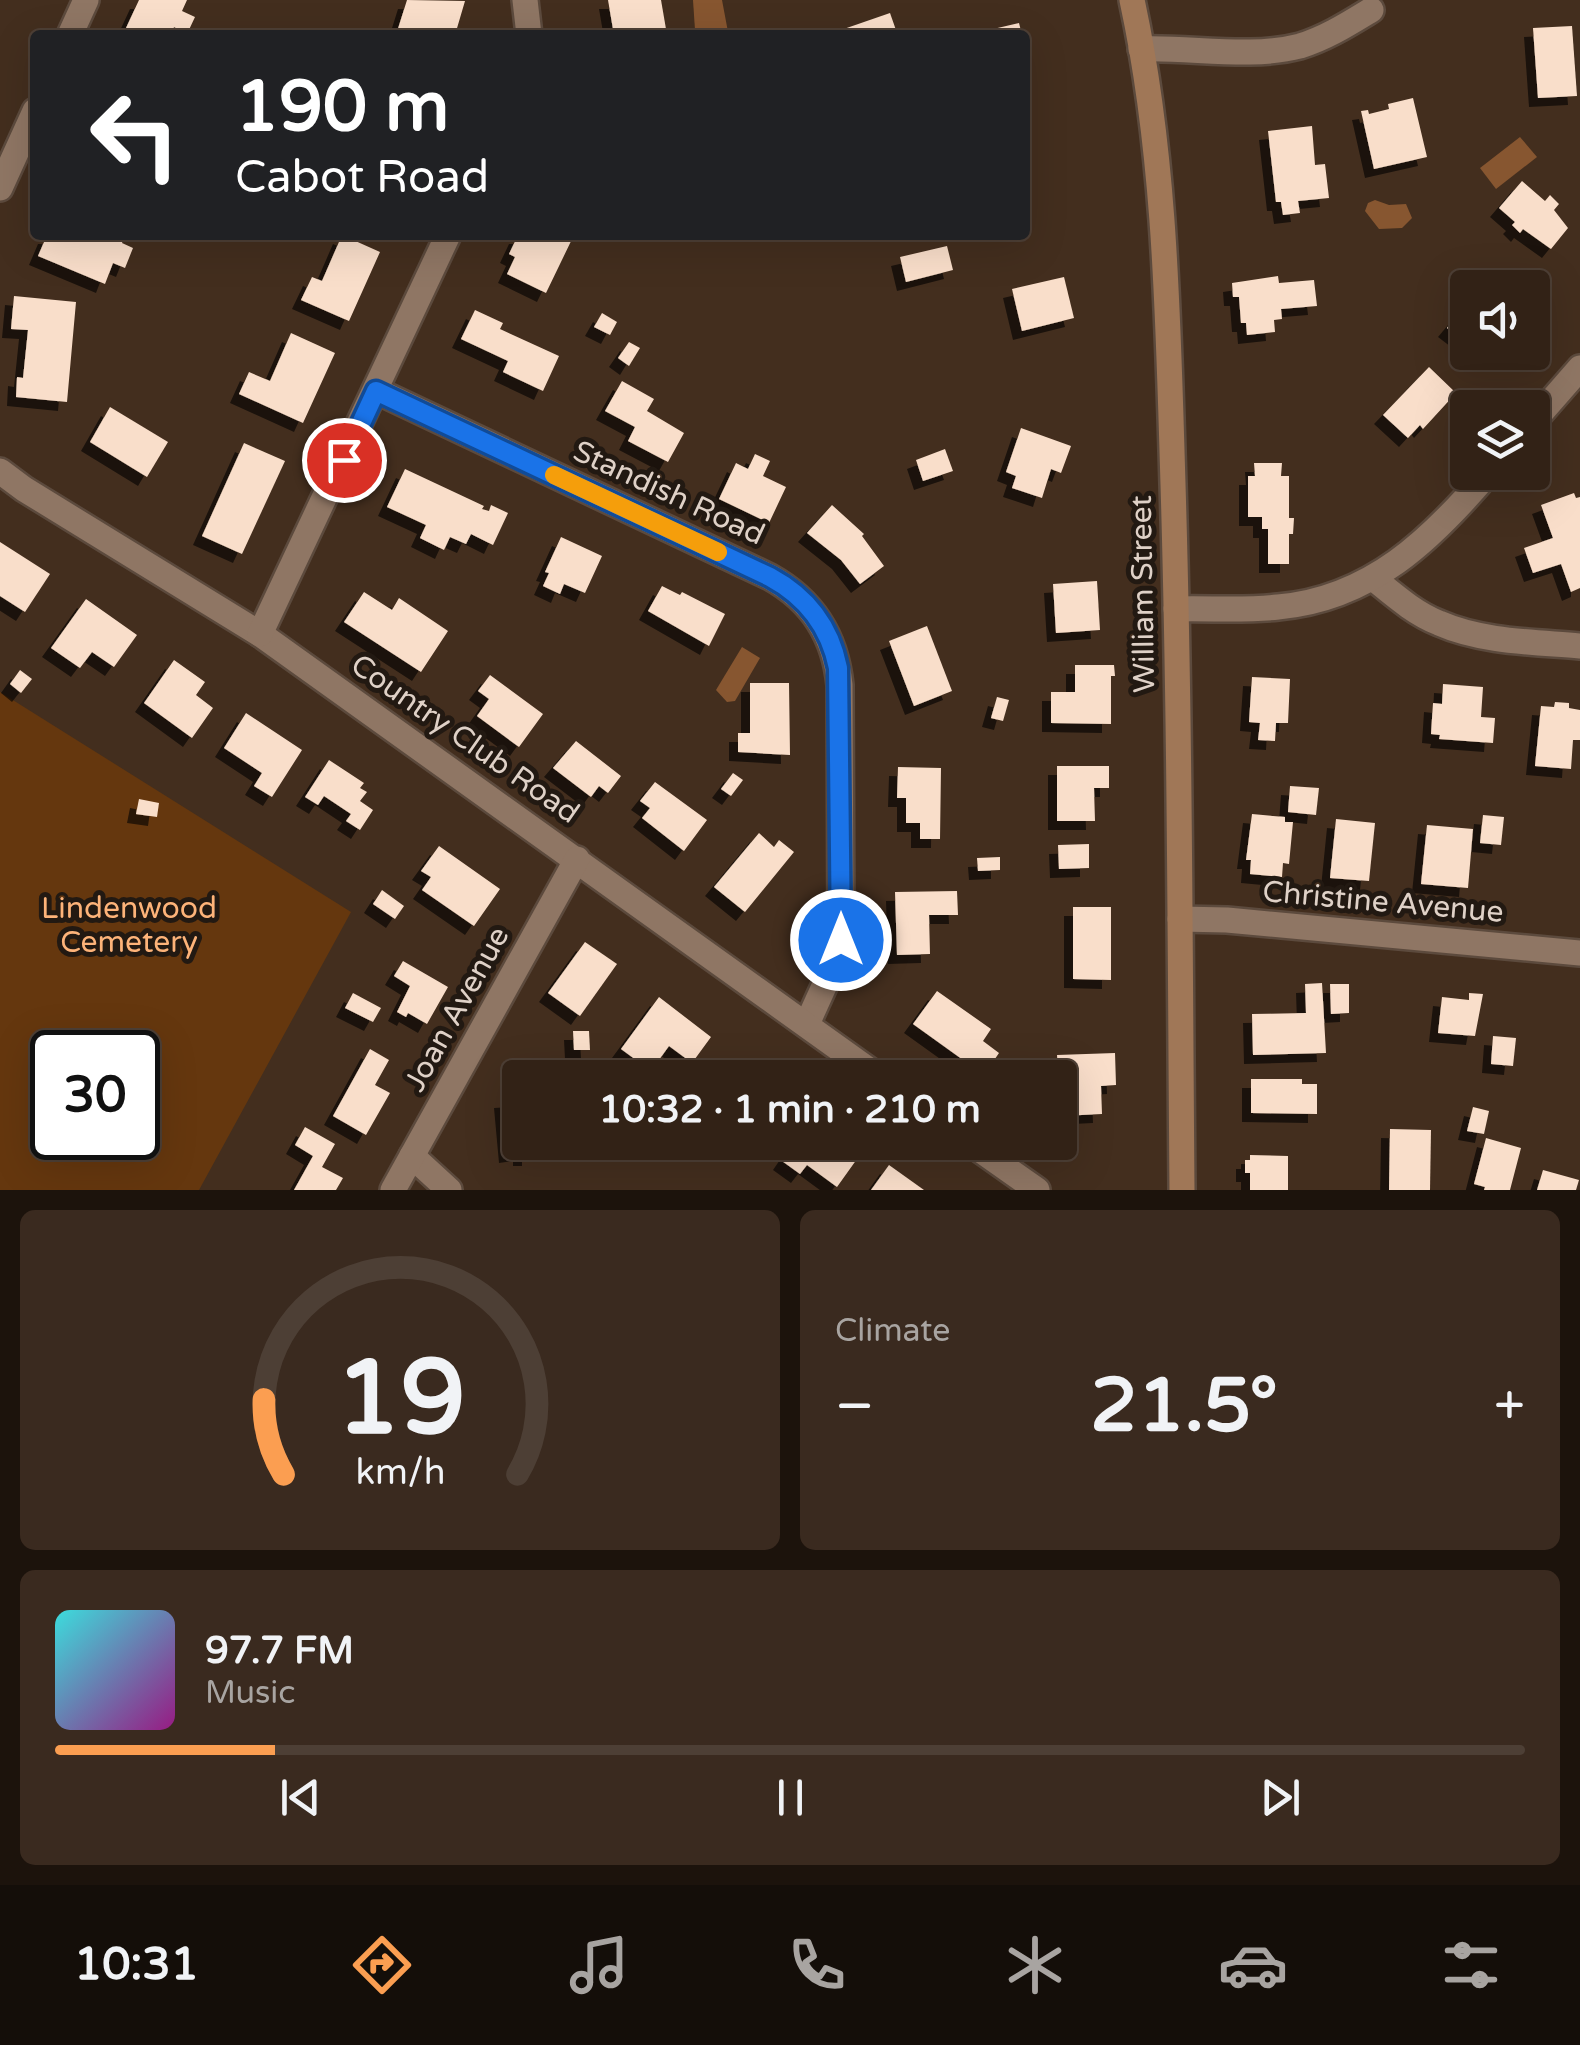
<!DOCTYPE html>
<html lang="en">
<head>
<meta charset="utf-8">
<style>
  :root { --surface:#322216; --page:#3a2a1f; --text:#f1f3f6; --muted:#a8a4a1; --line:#4d3f35; --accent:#fb9e51 }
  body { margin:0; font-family:"Varela Round",sans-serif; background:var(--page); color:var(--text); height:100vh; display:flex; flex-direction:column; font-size:38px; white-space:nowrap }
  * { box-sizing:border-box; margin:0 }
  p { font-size:32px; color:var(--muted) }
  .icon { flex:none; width:55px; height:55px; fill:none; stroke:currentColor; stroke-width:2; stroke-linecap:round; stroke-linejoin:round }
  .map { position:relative; height:1190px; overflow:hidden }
  .details { display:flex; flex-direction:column; gap:20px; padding:20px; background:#1c130c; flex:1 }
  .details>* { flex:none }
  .top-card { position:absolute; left:30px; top:30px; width:1000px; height:210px; border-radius:10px; box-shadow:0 10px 40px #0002,0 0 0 2px var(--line); background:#202124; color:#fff; overflow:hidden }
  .fabs { position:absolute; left:1450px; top:270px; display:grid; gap:20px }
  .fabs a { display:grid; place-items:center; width:100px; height:100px; border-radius:10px; background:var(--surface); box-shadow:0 10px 40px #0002,0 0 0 2px var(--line); font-size:50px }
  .speed { position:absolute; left:30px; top:1030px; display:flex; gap:20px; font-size:50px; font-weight:700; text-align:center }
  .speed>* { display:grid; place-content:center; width:130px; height:130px; border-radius:50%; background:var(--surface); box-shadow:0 10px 40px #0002,0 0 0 2px var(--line); line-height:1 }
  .speed .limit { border:5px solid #111; border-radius:15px; background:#fff; color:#111 }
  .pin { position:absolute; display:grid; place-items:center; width:85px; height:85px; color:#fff; margin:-42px; border:5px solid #fff; border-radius:50%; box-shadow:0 2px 10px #0007 }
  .me { position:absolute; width:110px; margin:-55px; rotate:0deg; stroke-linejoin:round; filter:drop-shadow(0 0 8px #0008) }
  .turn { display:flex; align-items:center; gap:35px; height:210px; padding:0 40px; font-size:45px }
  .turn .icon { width:130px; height:130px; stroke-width:2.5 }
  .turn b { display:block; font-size:70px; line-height:85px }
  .big { font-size:75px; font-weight:700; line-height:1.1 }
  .details .card { flex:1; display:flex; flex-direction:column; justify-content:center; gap:15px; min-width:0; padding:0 35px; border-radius:15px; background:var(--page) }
  .details .dial { align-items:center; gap:0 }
  .dial svg { height:260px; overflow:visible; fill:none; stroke:var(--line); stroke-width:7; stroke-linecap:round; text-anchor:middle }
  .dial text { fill:var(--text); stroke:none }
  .song { display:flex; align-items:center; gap:30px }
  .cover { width:120px; height:120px; border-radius:15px; background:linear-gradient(135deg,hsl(180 70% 55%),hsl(310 70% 35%)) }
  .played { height:10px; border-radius:5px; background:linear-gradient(90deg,var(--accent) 15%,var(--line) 15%) }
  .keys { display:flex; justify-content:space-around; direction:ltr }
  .heat { display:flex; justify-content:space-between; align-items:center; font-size:55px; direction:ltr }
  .details .tiles { flex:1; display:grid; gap:20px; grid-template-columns:1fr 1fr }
  .card:last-child { grid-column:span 2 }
  .trip { position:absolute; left:502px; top:1060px; width:575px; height:100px; border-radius:10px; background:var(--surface); box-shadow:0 10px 40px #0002,0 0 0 2px var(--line); font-weight:700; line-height:100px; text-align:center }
  .tab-bar { display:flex; height:160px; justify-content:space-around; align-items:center; background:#140e09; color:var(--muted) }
  .tab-bar .icon { width:70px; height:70px }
  .tab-bar .current { color:var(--accent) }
  .tab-bar b { font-size:45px; color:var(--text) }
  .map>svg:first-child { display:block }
  .green { fill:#65370e; fill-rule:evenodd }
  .water { fill:#875630 }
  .building { fill:#f9deca; filter:url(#shadow) }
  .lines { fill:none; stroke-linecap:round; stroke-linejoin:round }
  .street-casing { stroke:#5c4a3d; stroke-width:30 }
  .secondary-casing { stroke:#5c4a3d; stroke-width:30 }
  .street { stroke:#8f7664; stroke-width:25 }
  .secondary { stroke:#a07757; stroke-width:25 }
  .route-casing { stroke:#114b97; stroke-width:25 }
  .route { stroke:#1a73e8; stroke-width:18 }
  .slow { stroke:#f59e0b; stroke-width:18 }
  .labels { text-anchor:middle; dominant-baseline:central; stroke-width:10; stroke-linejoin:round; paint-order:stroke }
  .street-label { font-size:30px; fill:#dfd1c7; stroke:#221912 }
  .park-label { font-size:30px; fill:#fdb379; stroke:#221912 }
</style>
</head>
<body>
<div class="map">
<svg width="1580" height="1190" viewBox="0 0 1580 1190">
  <defs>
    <filter id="shadow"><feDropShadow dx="-9" dy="9" stdDeviation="0" flood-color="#0009"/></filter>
  </defs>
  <rect width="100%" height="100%" fill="#432e1e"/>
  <path class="green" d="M0,692L351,912L199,1190H0ZM52,1052H138V1138H52Z"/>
  <g class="water">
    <path d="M693,0H722L728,32L721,35H699L695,30Z"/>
    <path d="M1520,137L1537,157L1496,189L1480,168Z"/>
    <path d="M1375,200L1389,205L1406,204L1412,218L1402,228L1379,229L1365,211L1368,203Z"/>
    <path d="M742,647L760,658L735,701L727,702L716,690Z"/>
  </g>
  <g class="building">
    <path d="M139,0H187L182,11L195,17L187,34L174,27L171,35H141L126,28Z"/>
    <path d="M407,0L465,1L455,35L429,31L428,35H396Z"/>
    <path d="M608,0H661L666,29L614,35Z"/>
    <path d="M890,13L897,33L840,35L838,31Z"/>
    <path d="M1019,23L1022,35H976V33Z"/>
    <path d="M1572,26L1577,96L1538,98L1533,28Z"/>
    <path d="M1413,98L1427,157L1374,169L1361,111L1368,110L1369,114L1389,109L1388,104Z"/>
    <path d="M1312,126L1315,165L1325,164L1329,198L1298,201L1300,213L1283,215L1281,202H1276L1268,131Z"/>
    <path d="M1522,181L1545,201L1550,195L1559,204L1554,210L1568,228L1551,249L1523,229L1520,233L1512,225L1515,222L1499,208Z"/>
    <path d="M47,235H125L122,243L133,248L125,268L113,263L105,284L38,256Z"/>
    <path d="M342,235L380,252L349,321L301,300L312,277L322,281Z"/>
    <path d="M518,235H574L546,293L507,274L515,257L509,254Z"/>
    <path d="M947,246L953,270L906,282L900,257Z"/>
    <path d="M1278,276L1279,283L1314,280L1317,306L1281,309L1282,319L1274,320L1275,332L1247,335L1246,323H1241L1239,297H1233L1232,283Z"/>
    <path d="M1064,277L1074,318L1022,331L1012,289Z"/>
    <path d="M14,296L76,302L67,402L16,397L17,377L23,378L28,330L11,329Z"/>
    <path d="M1468,303V344L1447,328Z"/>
    <path d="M475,310L503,323L500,329L559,356L543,391L503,372L508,361L461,339Z"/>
    <path d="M602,313L617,322L610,335L594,327Z"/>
    <path d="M291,333L335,353L303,423L239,394L249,372L270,381Z"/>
    <path d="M629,342L640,348L629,366L618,358Z"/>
    <path d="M1429,367L1456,393L1423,429L1420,425L1408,438L1383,415Z"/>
    <path d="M622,381L654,399L647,411L684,433L668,462L628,441L635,427L605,411Z"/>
    <path d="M110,407L168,442L147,477L90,442Z"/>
    <path d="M1021,428L1071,446L1061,473L1051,469L1042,498L1012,488L1016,476L1006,472Z"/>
    <path d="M244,443L285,461L242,554L202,536Z"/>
    <path d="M945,449L953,471L923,481L916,460Z"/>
    <path d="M755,454L770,461L763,476L786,487L769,523L719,499L736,463L748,469Z"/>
    <path d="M1254,463H1282L1281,476H1289V518H1294L1293,534H1289V564H1268V529H1262V517H1248V476H1255Z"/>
    <path d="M405,469L484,506L482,509L489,511L491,505L508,513L493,545L471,534L466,544L450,537L444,550L420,538L426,525L387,507Z"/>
    <path d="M1574,493L1576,498L1580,497V588L1571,592L1561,564L1533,573L1524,548L1553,538L1541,505Z"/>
    <path d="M832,505L864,534L862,536L884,566L860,584L841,560L807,533Z"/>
    <path d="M561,537L602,556L585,593L564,584L560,594L543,586L549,573L545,572Z"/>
    <path d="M0,542L50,574L25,612L0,596Z"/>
    <path d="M1097,581L1100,630L1056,633L1053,584Z"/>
    <path d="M662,586L680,595L682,592L725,614L709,646L648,611Z"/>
    <path d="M364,592L392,610L399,598L448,631L421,672L344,622Z"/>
    <path d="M86,599L137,635L114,667L92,652L80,668L51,648Z"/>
    <path d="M927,626L952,691L914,706L889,641Z"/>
    <path d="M174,660L205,682L196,695L213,708L192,738L144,703Z"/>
    <path d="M1075,665H1114L1115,676H1111V724L1051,723V692H1075Z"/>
    <path d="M20,670L32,679L21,693L10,684Z"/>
    <path d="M490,675L543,714L519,747L477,716L489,699L478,691Z"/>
    <path d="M1252,677L1290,679L1288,723H1276L1275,741L1258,740L1260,723L1249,722Z"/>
    <path d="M750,683H789L790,755L738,752V733H750Z"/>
    <path d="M1443,684L1483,687L1481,717L1495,718L1493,743L1439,739L1440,735L1431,734L1433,703L1442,704Z"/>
    <path d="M997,697L1009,700L1003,721L991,718Z"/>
    <path d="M1555,702L1569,703V708L1580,710V740H1573L1571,769L1535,766L1541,706L1554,707Z"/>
    <path d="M246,713L302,750L272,797L254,786L262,773L224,748Z"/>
    <path d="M576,741L621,776L608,793L599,786L591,797L553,768Z"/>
    <path d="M329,760L364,783L360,788L367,792L360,801L373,810L360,830L346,821L351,814L324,796L318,805L305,797Z"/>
    <path d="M1057,766H1109V788H1094L1095,821H1057Z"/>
    <path d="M898,767L941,768L940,839H920V823H906V798H897Z"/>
    <path d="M733,773L743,780L731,796L721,789Z"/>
    <path d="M655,782L707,820L684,851L642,818L650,808L640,801Z"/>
    <path d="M1290,786L1319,788L1316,815L1288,812Z"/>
    <path d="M139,799L159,803L157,817L136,814Z"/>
    <path d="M1252,814L1285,817V822H1293L1289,864L1283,863L1282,877L1250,874L1251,860H1246Z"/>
    <path d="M1483,815L1504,817L1501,845L1480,843Z"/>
    <path d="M1336,819L1375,823L1369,881L1330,878Z"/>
    <path d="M1427,825L1473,829L1468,888L1421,884Z"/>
    <path d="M759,833L774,847L779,840L794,852L745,912L714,887Z"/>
    <path d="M1089,844V868L1059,869L1058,845Z"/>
    <path d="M439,846L500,889L474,926L422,890L431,877L421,871Z"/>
    <path d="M1000,857V870L978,871L977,858Z"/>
    <path d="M382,890L404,906L395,919L373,904Z"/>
    <path d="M957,891L958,915H929L930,954L897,955L895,892Z"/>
    <path d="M1073,907H1111V980L1073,979Z"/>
    <path d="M585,942L617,964L580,1016L548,993Z"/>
    <path d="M403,961L448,987L427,1024L408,1013L406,1017L397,1012L410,986L394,976Z"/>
    <path d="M1322,983L1326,1053L1253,1055L1252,1014L1306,1013L1305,984Z"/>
    <path d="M1330,984H1349V1013L1331,1014Z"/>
    <path d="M937,991L991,1029L983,1041L999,1053L984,1075L913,1024Z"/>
    <path d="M353,993L381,1008L373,1022L345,1008Z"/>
    <path d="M1469,993L1483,994L1475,1036L1438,1033L1442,997L1469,1000Z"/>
    <path d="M659,997L711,1037L692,1063L669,1046L651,1071L621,1049Z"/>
    <path d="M573,1031H589L590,1050H574Z"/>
    <path d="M1493,1036L1516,1038L1513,1066L1491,1064Z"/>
    <path d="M370,1049L389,1060L375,1085L390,1093L366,1135L333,1116Z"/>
    <path d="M1115,1053L1116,1085L1101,1086L1102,1114L1061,1116L1060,1078H1033V1071L1058,1070L1057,1055Z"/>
    <path d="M1251,1079H1302V1084H1317V1114L1251,1113Z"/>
    <path d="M520,1098V1142H545L546,1151L531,1152V1157H522V1152L508,1154L503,1099Z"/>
    <path d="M1473,1107L1489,1111L1484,1134L1467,1131Z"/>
    <path d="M305,1127L335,1144L322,1167L343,1178L336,1190H294L313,1156L295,1145Z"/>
    <path d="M1390,1129L1431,1130L1430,1190H1389Z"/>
    <path d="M1486,1138L1521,1148L1510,1190H1484L1485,1187L1474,1184Z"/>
    <path d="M795,1142H863L867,1145L837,1187L807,1165L800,1174L782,1161Z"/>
    <path d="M1250,1155L1288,1156V1190H1250V1173H1245V1160H1250Z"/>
    <path d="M889,1165L924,1190H871Z"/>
    <path d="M1543,1170L1579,1180L1576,1190H1537Z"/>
  </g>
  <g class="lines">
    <defs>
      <g id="street">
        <path d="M525,0L529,35"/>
        <path d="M70,35L86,0"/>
        <path d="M1141,49C1193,47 1250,59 1300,46C1326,38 1348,24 1371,10"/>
        <path d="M0,188L35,111"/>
        <path d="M377,391L770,577C813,601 835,636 840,685L841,935L836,960L807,1024"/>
        <path d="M1532,423L1580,368"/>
        <path d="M0,471L24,489L260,634L880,1078"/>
        <path d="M1373,578C1394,595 1414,613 1439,623C1482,642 1534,642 1580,646"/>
        <path d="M1176,609C1210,608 1245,611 1278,607C1371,599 1432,539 1489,472"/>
        <path d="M260,634L448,235"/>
        <path d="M1180,919L1227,920L1580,953"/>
        <path d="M969,1142L1037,1190"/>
        <path d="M412,1156L449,1190"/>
        <path d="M393,1190L577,859"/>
      </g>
      <path id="secondary" d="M1132,0C1166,157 1168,323 1173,484C1180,719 1180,955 1182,1190"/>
    </defs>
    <use href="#street" class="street-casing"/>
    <use href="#secondary" class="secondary-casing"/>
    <use href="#street" class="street"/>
    <use href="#secondary" class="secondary"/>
  </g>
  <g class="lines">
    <defs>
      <path id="route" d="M344,460L376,391L770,577C807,597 830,627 838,668L841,940"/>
    </defs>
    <use href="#route" class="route-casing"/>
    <use href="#route" class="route"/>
    <path class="slow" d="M554,475L718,552"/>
  </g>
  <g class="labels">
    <g class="street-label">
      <text transform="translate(669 493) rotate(25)">Standish Road</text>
      <text transform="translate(1143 594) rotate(-91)">William Street</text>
      <text transform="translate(465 739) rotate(35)">Country Club Road</text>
      <text transform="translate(1383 902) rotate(5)">Christine Avenue</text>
      <text transform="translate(457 1009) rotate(-61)">Joan Avenue</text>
    </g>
    <g class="park-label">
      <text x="129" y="908">Lindenwood<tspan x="129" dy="34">Cemetery</tspan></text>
    </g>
  </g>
</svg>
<div class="fabs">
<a><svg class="icon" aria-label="sound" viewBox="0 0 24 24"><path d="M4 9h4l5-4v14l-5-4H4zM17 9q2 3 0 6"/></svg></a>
<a><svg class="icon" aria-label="layers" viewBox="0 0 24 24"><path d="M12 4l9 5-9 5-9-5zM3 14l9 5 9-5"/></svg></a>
</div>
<div class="speed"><div class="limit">30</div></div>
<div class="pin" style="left:344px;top:460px;background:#d93025"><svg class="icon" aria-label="arrive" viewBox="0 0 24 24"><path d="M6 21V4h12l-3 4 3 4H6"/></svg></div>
<svg class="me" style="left:841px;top:940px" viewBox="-20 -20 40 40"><circle r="17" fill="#1a73e8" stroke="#fff" stroke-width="3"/><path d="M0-11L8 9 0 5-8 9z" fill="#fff"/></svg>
<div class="trip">10:32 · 1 min · 210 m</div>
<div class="top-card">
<div class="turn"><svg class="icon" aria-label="left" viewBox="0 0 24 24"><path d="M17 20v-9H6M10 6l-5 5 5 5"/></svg><div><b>190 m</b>Cabot Road</div></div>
</div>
</div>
<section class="details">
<div class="tiles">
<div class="card dial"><svg viewBox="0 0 100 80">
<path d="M14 69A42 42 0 1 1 86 69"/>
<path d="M14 69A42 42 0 0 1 8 46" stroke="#fb9e51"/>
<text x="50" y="56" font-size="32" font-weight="700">19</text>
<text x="50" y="72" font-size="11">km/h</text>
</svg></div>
<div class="card"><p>Climate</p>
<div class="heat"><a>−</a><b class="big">21.5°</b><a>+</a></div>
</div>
<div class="card">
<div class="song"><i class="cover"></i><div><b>97.7 FM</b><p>Music</p></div></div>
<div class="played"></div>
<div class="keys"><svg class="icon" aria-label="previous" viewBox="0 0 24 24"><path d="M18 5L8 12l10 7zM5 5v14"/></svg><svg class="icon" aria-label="pause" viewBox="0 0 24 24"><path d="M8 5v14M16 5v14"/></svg><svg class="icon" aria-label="next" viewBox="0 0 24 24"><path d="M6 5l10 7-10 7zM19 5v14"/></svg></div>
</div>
</div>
</section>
<nav class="tab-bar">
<b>10:31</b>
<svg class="icon current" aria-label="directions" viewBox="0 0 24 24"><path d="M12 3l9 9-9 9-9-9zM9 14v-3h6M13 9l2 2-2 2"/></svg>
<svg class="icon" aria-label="music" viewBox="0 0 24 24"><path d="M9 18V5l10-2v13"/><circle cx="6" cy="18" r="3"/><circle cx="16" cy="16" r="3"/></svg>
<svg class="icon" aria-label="phone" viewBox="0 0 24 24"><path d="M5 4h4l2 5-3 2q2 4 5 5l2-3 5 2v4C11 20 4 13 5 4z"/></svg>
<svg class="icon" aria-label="climate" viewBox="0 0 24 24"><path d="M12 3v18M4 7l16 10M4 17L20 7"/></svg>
<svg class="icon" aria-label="car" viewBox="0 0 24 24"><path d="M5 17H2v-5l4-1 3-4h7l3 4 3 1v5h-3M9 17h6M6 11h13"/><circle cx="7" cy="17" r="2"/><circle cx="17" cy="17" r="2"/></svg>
<svg class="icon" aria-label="filters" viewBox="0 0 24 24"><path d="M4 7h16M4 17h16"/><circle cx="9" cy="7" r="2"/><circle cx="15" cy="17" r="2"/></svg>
</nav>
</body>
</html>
